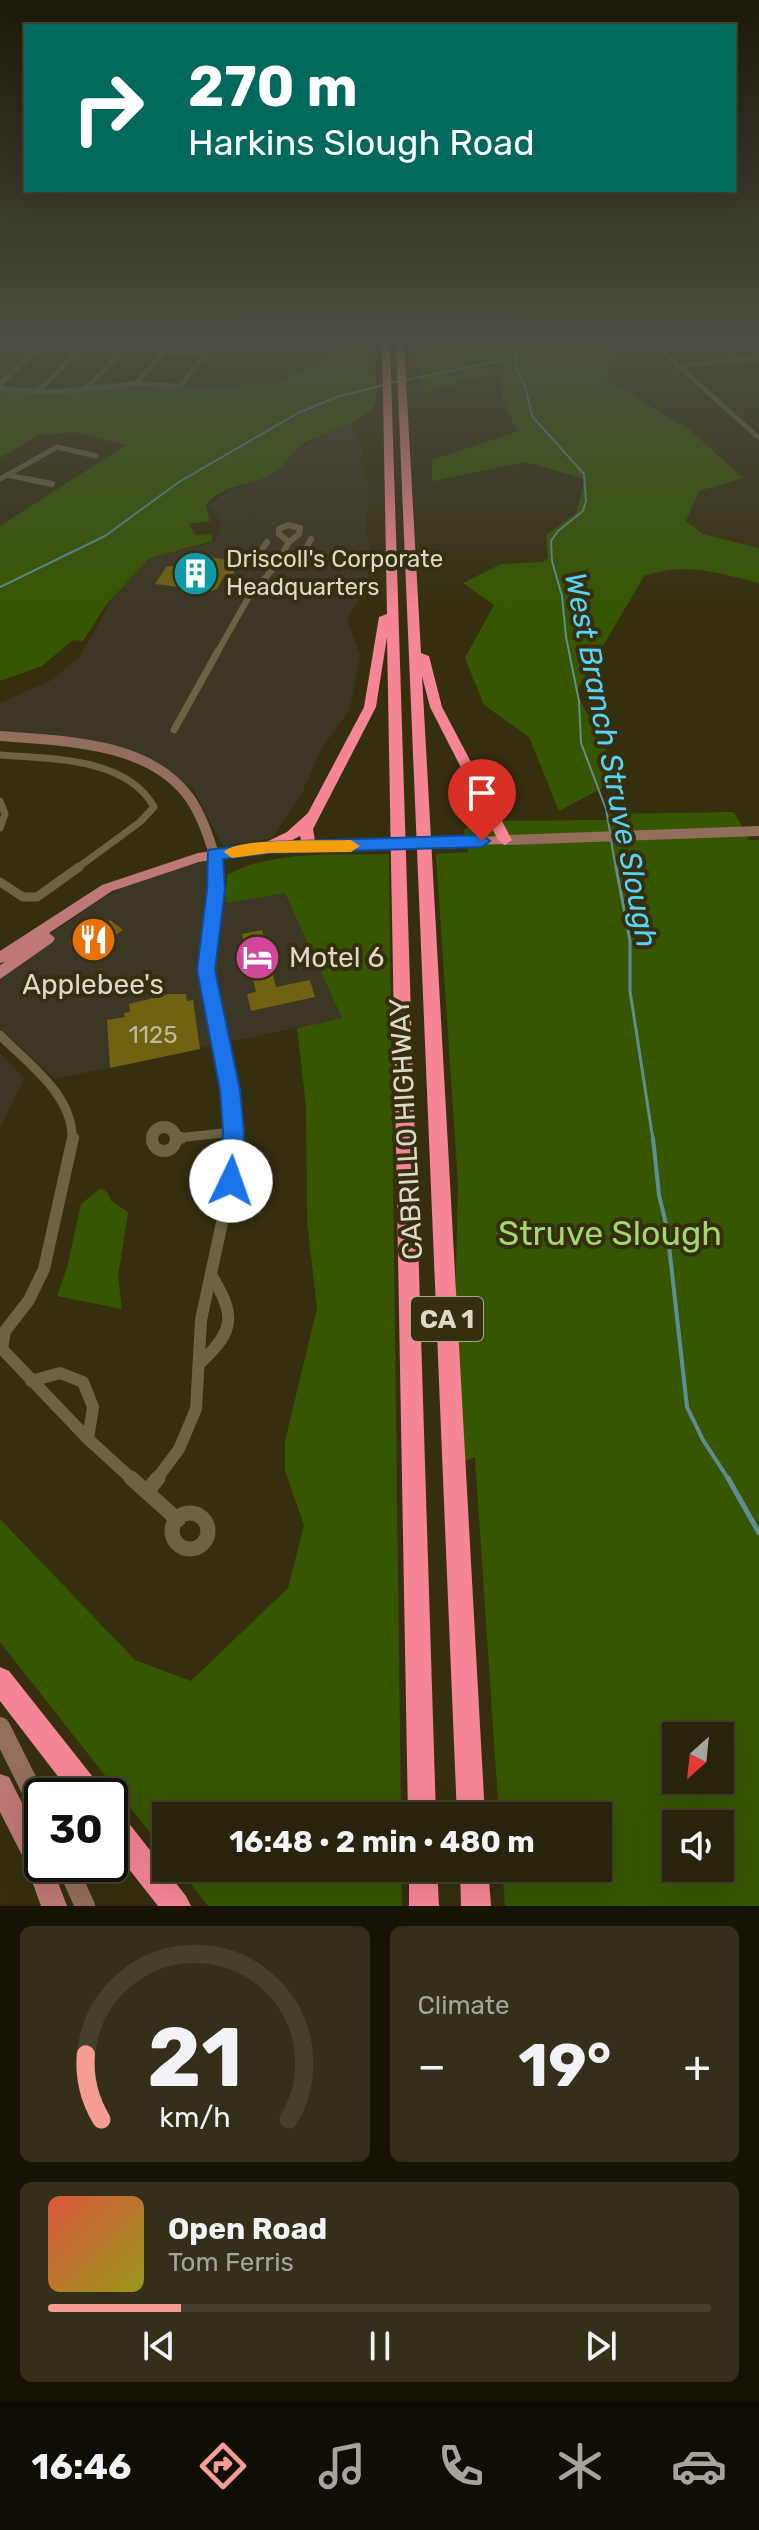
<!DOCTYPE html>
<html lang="en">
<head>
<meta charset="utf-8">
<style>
  :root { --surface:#28230b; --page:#342f19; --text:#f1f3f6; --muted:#a5a49d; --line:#44402c; --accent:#f59c93 }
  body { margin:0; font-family:Rubik,sans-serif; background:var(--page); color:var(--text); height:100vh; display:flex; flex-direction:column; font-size:30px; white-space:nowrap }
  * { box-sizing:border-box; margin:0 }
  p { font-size:26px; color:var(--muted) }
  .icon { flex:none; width:44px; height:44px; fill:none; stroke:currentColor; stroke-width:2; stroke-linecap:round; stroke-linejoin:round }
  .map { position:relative; height:1906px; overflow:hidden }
  .sheet { display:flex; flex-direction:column; gap:20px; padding:20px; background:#161306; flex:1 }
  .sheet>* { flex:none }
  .top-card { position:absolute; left:24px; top:24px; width:712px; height:168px; border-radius:0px; box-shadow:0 8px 32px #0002,0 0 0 2px var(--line); background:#00695c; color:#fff; overflow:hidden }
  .needle { width:52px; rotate:207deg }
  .controls { position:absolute; left:662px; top:1722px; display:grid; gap:16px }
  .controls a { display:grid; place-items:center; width:72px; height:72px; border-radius:0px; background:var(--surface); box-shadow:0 8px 32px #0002,0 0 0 2px var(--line); font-size:40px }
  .speed { position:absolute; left:24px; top:1778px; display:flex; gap:16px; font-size:40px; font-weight:700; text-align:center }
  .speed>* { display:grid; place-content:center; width:104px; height:104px; border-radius:50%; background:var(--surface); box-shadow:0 8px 32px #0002,0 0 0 2px var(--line); line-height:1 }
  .speed .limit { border:4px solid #111; border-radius:12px; background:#fff; color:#111 }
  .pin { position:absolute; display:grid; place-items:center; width:68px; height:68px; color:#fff; margin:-82px -34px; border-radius:50% 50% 50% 0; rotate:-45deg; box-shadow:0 0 8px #0007 }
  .pin .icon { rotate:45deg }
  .me { position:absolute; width:88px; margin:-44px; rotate:3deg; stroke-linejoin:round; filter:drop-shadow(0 0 6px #0008) }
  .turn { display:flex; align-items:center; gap:28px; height:168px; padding:0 32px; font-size:36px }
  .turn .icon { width:104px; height:104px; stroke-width:2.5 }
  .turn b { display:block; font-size:56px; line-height:68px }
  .big { font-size:60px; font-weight:700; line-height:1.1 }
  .sheet .tile { flex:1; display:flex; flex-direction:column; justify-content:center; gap:12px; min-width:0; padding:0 28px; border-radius:12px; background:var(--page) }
  .sheet .dial { align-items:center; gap:0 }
  .dial svg { height:208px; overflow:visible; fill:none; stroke:var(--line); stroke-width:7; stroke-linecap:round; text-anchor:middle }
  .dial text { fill:var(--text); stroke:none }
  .song { display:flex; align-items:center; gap:24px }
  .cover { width:96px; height:96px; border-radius:12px; background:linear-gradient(135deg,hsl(10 70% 55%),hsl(60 70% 35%)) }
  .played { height:8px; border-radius:4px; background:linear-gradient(90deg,var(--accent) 20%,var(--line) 20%) }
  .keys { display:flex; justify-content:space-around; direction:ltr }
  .heat { display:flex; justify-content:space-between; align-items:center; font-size:44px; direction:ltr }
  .sheet .tiles { flex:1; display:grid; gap:20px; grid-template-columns:1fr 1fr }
  .tile:last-child { grid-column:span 2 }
  .trip { position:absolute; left:152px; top:1802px; width:460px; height:80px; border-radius:0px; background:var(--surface); box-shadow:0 8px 32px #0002,0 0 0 2px var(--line); font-weight:700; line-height:80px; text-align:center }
  .tabs { display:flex; height:128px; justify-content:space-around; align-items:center; background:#100e04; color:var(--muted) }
  .tabs .icon { width:56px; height:56px }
  .tabs .active { color:var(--accent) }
  .tabs b { font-size:36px; color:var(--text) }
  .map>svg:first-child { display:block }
  .commercial { fill:#3c3624 }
  .green { fill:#365700; fill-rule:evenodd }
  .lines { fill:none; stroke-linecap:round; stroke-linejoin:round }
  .stream-far3 { stroke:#608d95; stroke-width:2 }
  .stream-far2 { stroke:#608d95; stroke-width:3 }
  .stream-far1 { stroke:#608d95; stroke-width:4 }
  .stream { stroke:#608d95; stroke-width:5 }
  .building { fill:#706212 }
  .street-far5 { stroke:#6a6444; stroke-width:5 }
  .street-far4 { stroke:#6a6444; stroke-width:6 }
  .street-far3 { stroke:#6a6444; stroke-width:7 }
  .street-far2 { stroke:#6a6444; stroke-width:9 }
  .street-far1 { stroke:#6a6444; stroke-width:12 }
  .street { stroke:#6a6444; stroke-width:15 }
  .secondary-far1 { stroke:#946e5c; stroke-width:10 }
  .secondary { stroke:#946e5c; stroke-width:20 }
  .primary { fill:#be7875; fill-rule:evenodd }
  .highway { fill:#f68695; fill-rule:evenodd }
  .route { fill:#1a73e8; stroke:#114b97; stroke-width:2 }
  .slow { fill:#f59e0b }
  .labels { text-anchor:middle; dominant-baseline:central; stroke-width:8; stroke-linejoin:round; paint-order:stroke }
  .far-poi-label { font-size:24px; fill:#ddd9c7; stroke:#352f0f; text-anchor:start }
  .number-label { font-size:24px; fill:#c2bb9a }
  .shield { fill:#352f0f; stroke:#aba690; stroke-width:2 }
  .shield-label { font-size:26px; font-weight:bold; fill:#ddd9c7 }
  .poi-label { font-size:28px; fill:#ddd9c7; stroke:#352f0f; text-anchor:start }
  .street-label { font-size:28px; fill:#ddd9c7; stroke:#352f0f }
  .water-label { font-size:30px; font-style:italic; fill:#56d3f6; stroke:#352f0f }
  .near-park-label { font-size:34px; fill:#a3d86c; stroke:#352f0f }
</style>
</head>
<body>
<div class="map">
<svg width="759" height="1906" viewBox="0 0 759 1906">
  <rect width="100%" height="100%" fill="#352f0f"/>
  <g class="commercial">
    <path d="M355,423L352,430L362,449L360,465L369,484L366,534L371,549L370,584L347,619L360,656L349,710L322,748L301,795L271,839L223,846L193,789L153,761L0,733V703L52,680L81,655L116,592L149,559L216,541L222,525L209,505L227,492L275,472L292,453L336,428Z"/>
    <path d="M208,861L215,905L285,892L342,1018L55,1079L0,1028V969L101,899L143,877Z"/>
    <path d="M0,1053L24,1078L0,1128Z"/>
  </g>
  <g class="green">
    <path d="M338,343H374L369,351L367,377L376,375C376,383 378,393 376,400C371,424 317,432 298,448C289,455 283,469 272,474C250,486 223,484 206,505L210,521L189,524L195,535L212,534V541L148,559L107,604L83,641L73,640L42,666L0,681V526L126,445L75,432L39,435L0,458V391L51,394L124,387L174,388L186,384L183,389L274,383L337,355Z"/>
    <path d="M411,343H616L605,379L690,430L743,478L699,491L686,521L703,534L759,548V583C716,573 688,562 644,576L576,692L621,778L559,811L529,737L484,705L465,658L494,605L463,583L501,564L542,562L548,558L546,535L576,513L585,479L526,462L432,481V460L517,432L502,398L499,373L424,392Z"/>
    <path d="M734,812L749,840H759V1906H505L502,1868H598V1816H499L475,1457L456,1465L454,1369L458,1183L436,854L468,852L464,831L469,824L480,821L606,820L608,814ZM676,1736H720V1780H676ZM676,1824H720V1868H676Z"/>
    <path d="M389,854L401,1816H166V1853L0,1642V1519L135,1660L191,1681L288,1588L304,1525L285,1471V1441L317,1308L307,1222L306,1106L297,1028L342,1018L285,893L225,903L227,875C275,849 336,856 389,854Z"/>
    <path d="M101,1188L108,1193L111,1201L128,1212L118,1277L122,1309L57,1296L67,1268L81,1204Z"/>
    <path d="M178,1868H401L402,1906H208Z"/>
  </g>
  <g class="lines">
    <g class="stream-far3">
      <path d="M516,343V369L525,385L532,416L584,474L586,501L583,511L558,531L551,541L552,561L562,596L566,637L579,701L581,743L606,809L610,832"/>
      <path d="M391,383L515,358"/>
      <path d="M0,587L105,536L179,482L298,413L337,397L384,385"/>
      <path d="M611,840L616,869"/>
    </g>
    <path class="stream-far2" d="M616,867L630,941V991L653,1140"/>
    <path class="stream-far1" d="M653,1138L659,1195L667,1228L687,1407L703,1440L729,1480"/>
    <path class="stream" d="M728,1478L759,1533"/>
  </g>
  <g class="building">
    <path d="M204,556L240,562L233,574L225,575L217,589L212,591L155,584L167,566L193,568Z"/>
    <path d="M103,920L106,923L110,920L123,930L85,957L69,942Z"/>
    <path d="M262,930L276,987L310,980L315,997L251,1011L247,994L256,992L242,934Z"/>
    <path d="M186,994L187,1001L193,1000L200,1049L110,1068L107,1020L125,1017L124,1013L130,1012L129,1004L169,994Z"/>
  </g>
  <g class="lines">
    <g class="street-far5">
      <path d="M642,343L662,351L759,438"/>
      <path d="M0,345L3,343"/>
      <path d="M676,366L755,359"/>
      <path d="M0,384L45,343L206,354"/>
      <path d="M136,384L165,351"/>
      <path d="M0,389L54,392L134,384L177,386L183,383L214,343"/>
      <path d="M86,389L125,348"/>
      <path d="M38,391L84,346"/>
      <path d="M7,475L37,481"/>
      <path d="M0,479L57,447L96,456"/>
    </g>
    <g class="street-far4">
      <path d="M27,479L52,484"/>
      <path d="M288,525L300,528L299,534L289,542L279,534V529Z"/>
      <path d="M307,547L311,539"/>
      <path d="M261,551L267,542"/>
      <path d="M217,653L247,600L276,565L289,542"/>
    </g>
    <g class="street-far3">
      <path d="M174,730L218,651"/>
      <path d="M0,755C50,759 127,757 154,807L140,822L76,869"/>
      <path d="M0,801L5,814L0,828"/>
      <path d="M214,854L215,869"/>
    </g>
    <g class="street-far2">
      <path d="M215,867L216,889L206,970L230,1090L233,1140"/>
      <path d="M0,882L23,897H37L79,867"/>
      <path d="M0,1035C28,1064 74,1095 72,1140"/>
      <path d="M177,1138L233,1132"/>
    </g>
    <g class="street-far1">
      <circle cx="164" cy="1139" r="12"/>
      <path d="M73,1138L44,1269L29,1300L5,1331L2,1349L88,1439L133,1480"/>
      <path d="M177,1138H181"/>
      <path d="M201,1362C236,1330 235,1314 211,1275"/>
      <path d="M31,1381L60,1373L83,1382L93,1407L88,1439"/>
      <path d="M156,1480L179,1449L196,1409L201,1320L231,1181L233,1138"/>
    </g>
    <g class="street">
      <path d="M131,1478L178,1520"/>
      <path d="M147,1492L158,1478"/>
      <circle cx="190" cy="1531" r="18"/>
    </g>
    <g class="secondary-far1">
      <path d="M0,736C62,741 148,741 189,797C201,814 208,835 214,854"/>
      <path d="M505,840L759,831"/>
    </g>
    <g class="secondary">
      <path d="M0,1727L42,1811"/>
      <path d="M66,1864L85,1906"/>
    </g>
    <g class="primary">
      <path d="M505,836L511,840L505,844L269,851L199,862L112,891L49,933L55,938L53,942L0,979V965L5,962L0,963V951L102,885L198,853L269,843Z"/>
      <path d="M0,1774L9,1777L42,1843V1864H51L67,1906H41L24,1859L0,1812Z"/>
    </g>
    <g class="highway">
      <path d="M382,343H390L436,1816H408L387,637L376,707L313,829L316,847L314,851H304L300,836L269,852L262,847L264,843L287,832L308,813L364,707L379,617L387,614Z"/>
      <path d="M396,343H404L421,653L429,656L442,707L512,840L505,845L498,840L430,707L422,676L485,1816H457Z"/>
      <path d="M0,1667L9,1671L100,1786L104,1796H73L0,1701Z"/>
      <path d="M110,1808L120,1812L186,1896L191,1906H158L110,1845Z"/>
      <path d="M409,1868H437L439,1906H409Z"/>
      <path d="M460,1868H488L491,1906H461Z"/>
    </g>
  </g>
  <linearGradient id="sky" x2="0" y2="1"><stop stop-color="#1d1a08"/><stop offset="0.56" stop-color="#4b4d42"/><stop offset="1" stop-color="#4b4d42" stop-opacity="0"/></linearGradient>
  <rect width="759" height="610" fill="url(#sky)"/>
  <path class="route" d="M482,835L490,841L482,847L269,853L223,859L225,889L215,970L240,1090L244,1132L242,1181L239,1188L231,1191L223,1188L220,1181L223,1132L220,1090L197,970L207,889L208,850L269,842Z"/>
  <path class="slow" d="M351,840L360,846L351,852L269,853L232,858L224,852C236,837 328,841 351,840Z"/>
  <defs>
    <symbol id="building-disc" viewBox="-11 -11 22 22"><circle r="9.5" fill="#0f9aa8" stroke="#352f0f"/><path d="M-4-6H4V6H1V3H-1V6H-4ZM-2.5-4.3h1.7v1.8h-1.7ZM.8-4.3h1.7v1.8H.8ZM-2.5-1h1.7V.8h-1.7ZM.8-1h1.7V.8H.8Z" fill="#fff"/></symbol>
    <symbol id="restaurant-disc" viewBox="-11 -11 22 22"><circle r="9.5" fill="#e8710a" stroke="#352f0f"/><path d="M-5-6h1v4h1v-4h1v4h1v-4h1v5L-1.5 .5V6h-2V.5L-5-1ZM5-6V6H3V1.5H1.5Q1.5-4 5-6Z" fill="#fff"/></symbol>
    <symbol id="hotel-disc" viewBox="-11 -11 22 22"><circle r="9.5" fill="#d1479c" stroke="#352f0f"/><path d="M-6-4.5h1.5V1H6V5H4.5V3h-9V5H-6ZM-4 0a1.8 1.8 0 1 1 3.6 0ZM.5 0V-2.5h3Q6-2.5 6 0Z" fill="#fff"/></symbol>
  </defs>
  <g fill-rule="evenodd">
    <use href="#building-disc" x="170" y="548" width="51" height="51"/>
    <use href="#restaurant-disc" x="68" y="914" width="51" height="51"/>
    <use href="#hotel-disc" x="232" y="932" width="51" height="51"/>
  </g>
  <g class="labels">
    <g class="far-poi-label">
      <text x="226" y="559">Driscoll's Corporate<tspan x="226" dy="28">Headquarters</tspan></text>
    </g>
    <g class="number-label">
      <text x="153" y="1035">1125</text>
    </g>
    <rect class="shield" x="411" y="1297" width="72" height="44" rx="6"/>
    <g class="shield-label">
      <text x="447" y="1319">CA 1</text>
    </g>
    <g class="poi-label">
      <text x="289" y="957">Motel 6</text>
      <text x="93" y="984" text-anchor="middle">Applebee's</text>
    </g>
    <g class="street-label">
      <text transform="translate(406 1129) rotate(-93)">CABRILLO HIGHWAY</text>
    </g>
    <g class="water-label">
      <text transform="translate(611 760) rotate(79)">West Branch Struve Slough</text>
    </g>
    <g class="near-park-label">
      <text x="610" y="1233">Struve Slough</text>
    </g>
  </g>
</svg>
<div class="controls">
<a><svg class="needle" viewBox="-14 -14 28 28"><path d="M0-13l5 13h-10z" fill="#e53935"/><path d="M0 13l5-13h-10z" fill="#a5a49d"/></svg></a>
<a><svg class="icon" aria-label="sound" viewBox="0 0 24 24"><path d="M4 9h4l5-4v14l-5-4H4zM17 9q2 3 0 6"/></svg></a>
</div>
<div class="speed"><div class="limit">30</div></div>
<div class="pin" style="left:482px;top:841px;background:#d93025"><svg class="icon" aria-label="arrive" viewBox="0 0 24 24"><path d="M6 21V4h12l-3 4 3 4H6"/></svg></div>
<svg class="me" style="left:231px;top:1181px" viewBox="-20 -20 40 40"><circle r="19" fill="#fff"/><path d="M0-13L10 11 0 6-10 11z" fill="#1a73e8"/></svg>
<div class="trip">16:48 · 2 min · 480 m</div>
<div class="top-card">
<div class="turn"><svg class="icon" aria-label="right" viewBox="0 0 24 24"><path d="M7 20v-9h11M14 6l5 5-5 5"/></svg><div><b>270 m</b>Harkins Slough Road</div></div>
</div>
</div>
<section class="sheet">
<div class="tiles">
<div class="tile dial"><svg viewBox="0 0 100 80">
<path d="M14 69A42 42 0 1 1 86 69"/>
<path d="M14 69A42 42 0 0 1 8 44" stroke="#f59c93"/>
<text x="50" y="56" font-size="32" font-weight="700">21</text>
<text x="50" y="72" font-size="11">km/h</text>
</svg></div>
<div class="tile"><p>Climate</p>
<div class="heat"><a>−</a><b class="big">19°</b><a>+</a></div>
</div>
<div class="tile">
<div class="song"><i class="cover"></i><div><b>Open Road</b><p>Tom Ferris</p></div></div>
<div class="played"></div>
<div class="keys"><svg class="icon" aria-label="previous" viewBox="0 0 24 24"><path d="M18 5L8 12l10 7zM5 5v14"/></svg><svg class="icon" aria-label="pause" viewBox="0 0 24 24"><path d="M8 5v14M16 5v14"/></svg><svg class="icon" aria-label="next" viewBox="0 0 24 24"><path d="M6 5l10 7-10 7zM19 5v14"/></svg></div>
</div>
</div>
</section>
<nav class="tabs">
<b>16:46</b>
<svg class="icon active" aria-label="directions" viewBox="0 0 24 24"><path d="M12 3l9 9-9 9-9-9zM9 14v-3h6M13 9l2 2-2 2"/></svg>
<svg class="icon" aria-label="music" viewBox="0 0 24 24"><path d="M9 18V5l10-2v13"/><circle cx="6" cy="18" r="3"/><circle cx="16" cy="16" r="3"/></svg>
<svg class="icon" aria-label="phone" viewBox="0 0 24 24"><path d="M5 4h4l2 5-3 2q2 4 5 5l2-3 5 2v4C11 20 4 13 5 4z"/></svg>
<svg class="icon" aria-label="climate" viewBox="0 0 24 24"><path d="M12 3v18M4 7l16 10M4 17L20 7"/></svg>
<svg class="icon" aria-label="car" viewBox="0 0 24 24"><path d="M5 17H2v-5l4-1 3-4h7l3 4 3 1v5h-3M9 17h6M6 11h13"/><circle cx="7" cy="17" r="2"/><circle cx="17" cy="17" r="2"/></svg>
</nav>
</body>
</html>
